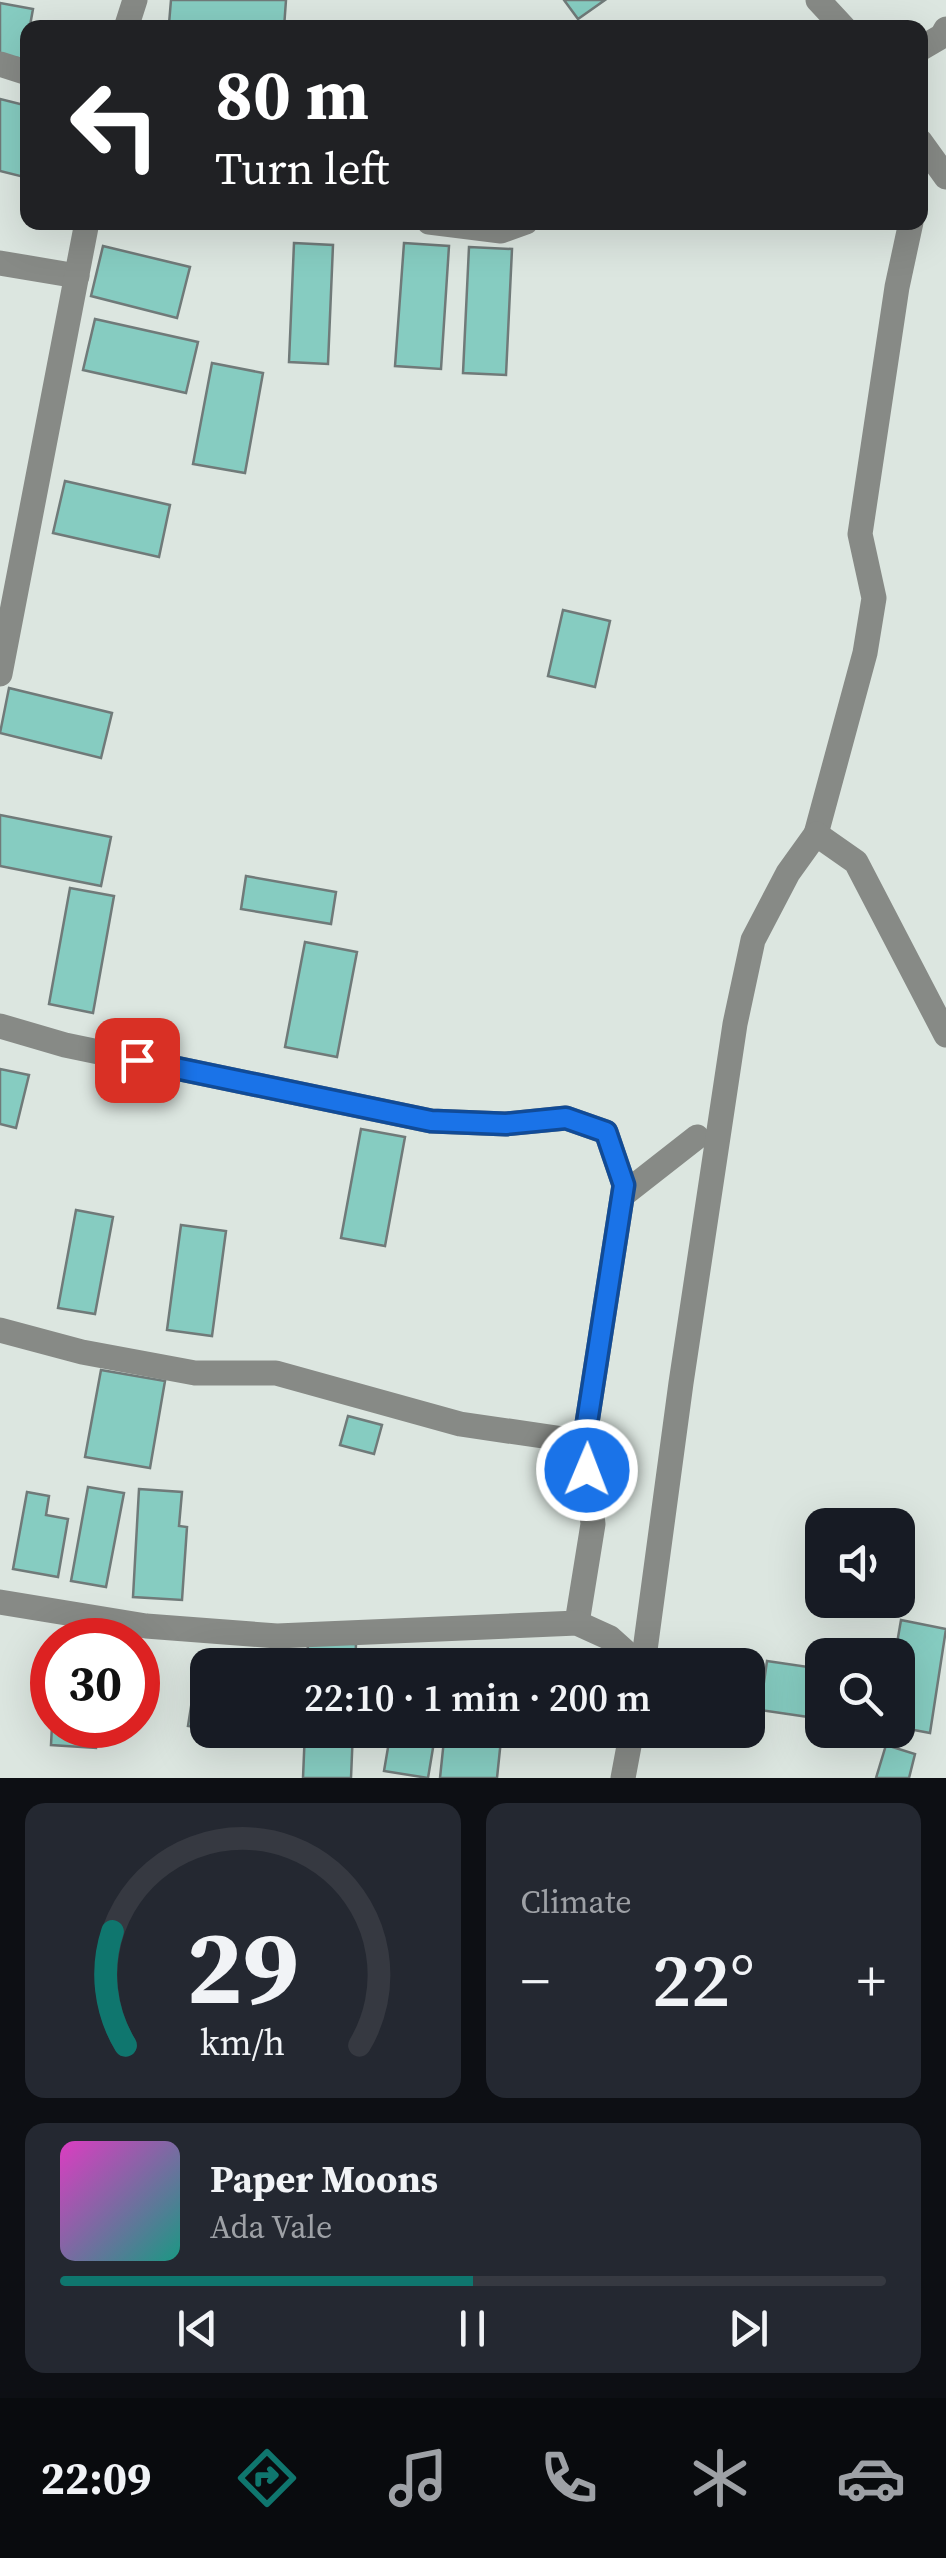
<!DOCTYPE html>
<html lang="en">
<head>
<meta charset="utf-8">
<style>
  :root { --surface:#171b24; --page:#242831; --text:#f1f3f6; --muted:#9ea1a6; --line:#363941; --accent:#0f766e }
  body { margin:0; font-family:"Source Serif 4",serif; background:var(--page); color:var(--text); height:100vh; display:flex; flex-direction:column; font-size:38px; white-space:nowrap }
  * { box-sizing:border-box; margin:0 }
  p { font-size:32px; color:var(--muted) }
  .icon { flex:none; width:55px; height:55px; fill:none; stroke:currentColor; stroke-width:2; stroke-linecap:round; stroke-linejoin:round }
  .map { position:relative; height:1778px; overflow:hidden }
  .drawer { display:flex; flex-direction:column; gap:25px; padding:25px; background:#0d0f14; flex:1 }
  .drawer>* { flex:none }
  .top-card { position:absolute; left:20px; top:20px; width:908px; height:210px; border-radius:20px; box-shadow:0 10px 40px #0002; background:#202124; color:#fff; overflow:hidden }
  .tools { position:absolute; left:805px; top:1508px; display:grid; gap:20px }
  .tools a { display:grid; place-items:center; width:110px; height:110px; border-radius:20px; background:var(--surface); box-shadow:0 10px 40px #0002; font-size:50px }
  .speed { position:absolute; left:30px; top:1618px; display:flex; gap:20px; font-size:50px; font-weight:700; text-align:center }
  .speed>* { display:grid; place-content:center; width:130px; height:130px; border-radius:50%; background:var(--surface); box-shadow:0 10px 40px #0002; line-height:1 }
  .speed .limit { border:15px solid #d22; background:#fff; color:#111 }
  .pin { position:absolute; display:grid; place-items:center; width:85px; height:85px; color:#fff; margin:-42px; border-radius:20px; box-shadow:0 5px 15px #0006 }
  .me { position:absolute; width:110px; margin:-55px; rotate:1deg; stroke-linejoin:round; filter:drop-shadow(0 0 8px #0008) }
  .turn { display:flex; align-items:center; gap:35px; height:210px; padding:0 30px; font-size:45px }
  .turn .icon { width:130px; height:130px; stroke-width:2.5 }
  .turn b { display:block; font-size:70px; line-height:85px }
  .big { font-size:75px; font-weight:600; line-height:1.1 }
  .drawer .tile { flex:1; display:flex; flex-direction:column; justify-content:center; gap:15px; min-width:0; padding:0 35px; border-radius:20px; background:var(--page) }
  .drawer .dial { align-items:center; gap:0 }
  .dial svg { height:260px; overflow:visible; fill:none; stroke:var(--line); stroke-width:7; stroke-linecap:round; text-anchor:middle }
  .dial text { fill:var(--text); stroke:none }
  .song { display:flex; align-items:center; gap:30px }
  .cover { width:120px; height:120px; border-radius:15px; background:linear-gradient(135deg,hsl(310 70% 55%),hsl(170 70% 35%)) }
  .played { height:10px; border-radius:5px; background:linear-gradient(90deg,var(--accent) 50%,var(--line) 50%) }
  .keys { display:flex; justify-content:space-around; direction:ltr }
  .heat { display:flex; justify-content:space-between; align-items:center; font-size:55px; direction:ltr }
  .drawer .tiles { flex:1; display:grid; gap:25px; grid-template-columns:1fr 1fr }
  .tile:last-child { grid-column:span 2 }
  .trip { position:absolute; left:190px; top:1648px; width:575px; height:100px; border-radius:20px; background:var(--surface); box-shadow:0 10px 40px #0002; font-weight:600; line-height:100px; text-align:center }
  .dock { display:flex; height:160px; justify-content:space-around; align-items:center; background:#090b0e; color:var(--muted) }
  .dock .icon { width:70px; height:70px }
  .dock .on { color:var(--accent) }
  .dock b { font-size:45px; color:var(--text) }
  .map>svg:first-child { display:block }
  .building { fill:#86ccc1; stroke:#707a79; stroke-width:2.5 }
  .lines { fill:none; stroke-linecap:round; stroke-linejoin:round }
  .minor { stroke:#878a86; stroke-width:25 }
  .route-casing { stroke:#114b97; stroke-width:25 }
  .route { stroke:#1a73e8; stroke-width:18 }
</style>
</head>
<body>
<div class="map">
<svg width="946" height="1778" viewBox="0 0 946 1778">
  <rect width="100%" height="100%" fill="#dce6e0"/>
  <g class="building">
    <path d="M171,0H286L284,28L169,24Z"/>
    <path d="M564,0H605L578,19Z"/>
    <path d="M0,3L33,9L24,59L0,55Z"/>
    <path d="M0,99L28,106V178L0,171Z"/>
    <path d="M294,243L333,245L328,364L289,362Z"/>
    <path d="M404,243L449,246L441,369L395,366Z"/>
    <path d="M103,246L190,267L177,318L91,296Z"/>
    <path d="M469,247L512,249L506,375L463,373Z"/>
    <path d="M95,319L198,342L186,393L83,370Z"/>
    <path d="M212,363L263,373L245,473L193,464Z"/>
    <path d="M65,481L170,505L159,557L53,533Z"/>
    <path d="M563,610L610,621L595,687L548,676Z"/>
    <path d="M9,688L112,713L101,758L0,733Z"/>
    <path d="M0,815L111,837L101,886L0,866Z"/>
    <path d="M246,876L336,892L331,924L241,909Z"/>
    <path d="M70,888L114,896L93,1013L49,1004Z"/>
    <path d="M305,942L357,952L337,1057L285,1047Z"/>
    <path d="M0,1069L29,1075L16,1128L0,1124Z"/>
    <path d="M361,1129L405,1137L385,1246L341,1238Z"/>
    <path d="M76,1210L113,1217L95,1314L58,1308Z"/>
    <path d="M181,1225L226,1231L212,1336L167,1330Z"/>
    <path d="M101,1370L165,1381L150,1468L85,1457Z"/>
    <path d="M348,1416L382,1425L374,1454L340,1445Z"/>
    <path d="M88,1487L124,1493L106,1587L71,1581Z"/>
    <path d="M139,1489L182,1492L179,1526L187,1527L182,1600L133,1597Z"/>
    <path d="M27,1492L49,1496L46,1515L68,1519L58,1577L13,1569Z"/>
    <path d="M901,1620L946,1629L930,1733L898,1727V1655H895Z"/>
    <path d="M308,1642L356,1644L355,1665H307Z"/>
    <path d="M767,1661L822,1669V1719L760,1710Z"/>
    <path d="M198,1662L220,1665H208V1729L188,1726Z"/>
    <path d="M52,1725H97L96,1748L51,1745Z"/>
    <path d="M305,1730H353L351,1778H303Z"/>
    <path d="M391,1730H436L428,1778L384,1771Z"/>
    <path d="M445,1730H502L497,1778H440Z"/>
    <path d="M886,1745L915,1754L909,1778H876Z"/>
  </g>
  <g class="lines">
    <g class="minor">
      <path d="M818,0L844,28"/>
      <path d="M126,28L135,0"/>
      <path d="M920,49L942,36L946,29"/>
      <path d="M0,64L28,73"/>
      <path d="M920,141L946,177"/>
      <path d="M429,222L501,231L526,222"/>
      <path d="M0,263L77,276"/>
      <path d="M0,674L87,222"/>
      <path d="M816,834L865,653L874,598L860,534L897,287L911,222"/>
      <path d="M0,1026L65,1045L431,1121L506,1124L566,1118L606,1132L624,1185L584,1442L593,1524L577,1623"/>
      <path d="M624,1185L628,1191L697,1137"/>
      <path d="M0,1330L82,1352L195,1373H276L460,1424L584,1442"/>
      <path d="M0,1602L146,1626L277,1636L577,1623L610,1638L640,1665"/>
      <path d="M643,1665L681,1383L735,1024L753,940L788,873L816,834L856,862L946,1035"/>
      <path d="M623,1778L632,1730"/>
    </g>
  </g>
  <g class="lines">
    <defs>
      <path id="route" d="M137,1060L431,1121L506,1124L566,1118L606,1132L624,1185L584,1442L587,1470"/>
    </defs>
    <use href="#route" class="route-casing"/>
    <use href="#route" class="route"/>
  </g>
</svg>
<div class="tools">
<a><svg class="icon" aria-label="sound" viewBox="0 0 24 24"><path d="M4 9h4l5-4v14l-5-4H4zM17 9q2 3 0 6"/></svg></a>
<a><svg class="icon" aria-label="search" viewBox="0 0 24 24"><circle cx="10" cy="10" r="6"/><path d="M15 15l6 6"/></svg></a>
</div>
<div class="speed"><div class="limit">30</div></div>
<div class="pin" style="left:137px;top:1060px;background:#d93025"><svg class="icon" aria-label="arrive" viewBox="0 0 24 24"><path d="M6 21V4h12l-3 4 3 4H6"/></svg></div>
<svg class="me" style="left:587px;top:1470px" viewBox="-20 -20 40 40"><circle r="17" fill="#1a73e8" stroke="#fff" stroke-width="3"/><path d="M0-11L8 9 0 5-8 9z" fill="#fff"/></svg>
<div class="trip">22:10 · 1 min · 200 m</div>
<div class="top-card">
<div class="turn"><svg class="icon" aria-label="left" viewBox="0 0 24 24"><path d="M17 20v-9H6M10 6l-5 5 5 5"/></svg><div><b>80 m</b>Turn left</div></div>
</div>
</div>
<section class="drawer">
<div class="tiles">
<div class="tile dial"><svg viewBox="0 0 100 80">
<path d="M14 69A42 42 0 1 1 86 69"/>
<path d="M14 69A42 42 0 0 1 10 34" stroke="#0f766e"/>
<text x="50" y="56" font-size="32" font-weight="700">29</text>
<text x="50" y="72" font-size="11">km/h</text>
</svg></div>
<div class="tile"><p>Climate</p>
<div class="heat"><a>−</a><b class="big">22°</b><a>+</a></div>
</div>
<div class="tile">
<div class="song"><i class="cover"></i><div><b>Paper Moons</b><p>Ada Vale</p></div></div>
<div class="played"></div>
<div class="keys"><svg class="icon" aria-label="previous" viewBox="0 0 24 24"><path d="M18 5L8 12l10 7zM5 5v14"/></svg><svg class="icon" aria-label="pause" viewBox="0 0 24 24"><path d="M8 5v14M16 5v14"/></svg><svg class="icon" aria-label="next" viewBox="0 0 24 24"><path d="M6 5l10 7-10 7zM19 5v14"/></svg></div>
</div>
</div>
</section>
<nav class="dock">
<b>22:09</b>
<svg class="icon on" aria-label="directions" viewBox="0 0 24 24"><path d="M12 3l9 9-9 9-9-9zM9 14v-3h6M13 9l2 2-2 2"/></svg>
<svg class="icon" aria-label="music" viewBox="0 0 24 24"><path d="M9 18V5l10-2v13"/><circle cx="6" cy="18" r="3"/><circle cx="16" cy="16" r="3"/></svg>
<svg class="icon" aria-label="phone" viewBox="0 0 24 24"><path d="M5 4h4l2 5-3 2q2 4 5 5l2-3 5 2v4C11 20 4 13 5 4z"/></svg>
<svg class="icon" aria-label="climate" viewBox="0 0 24 24"><path d="M12 3v18M4 7l16 10M4 17L20 7"/></svg>
<svg class="icon" aria-label="car" viewBox="0 0 24 24"><path d="M5 17H2v-5l4-1 3-4h7l3 4 3 1v5h-3M9 17h6M6 11h13"/><circle cx="7" cy="17" r="2"/><circle cx="17" cy="17" r="2"/></svg>
</nav>
</body>
</html>
